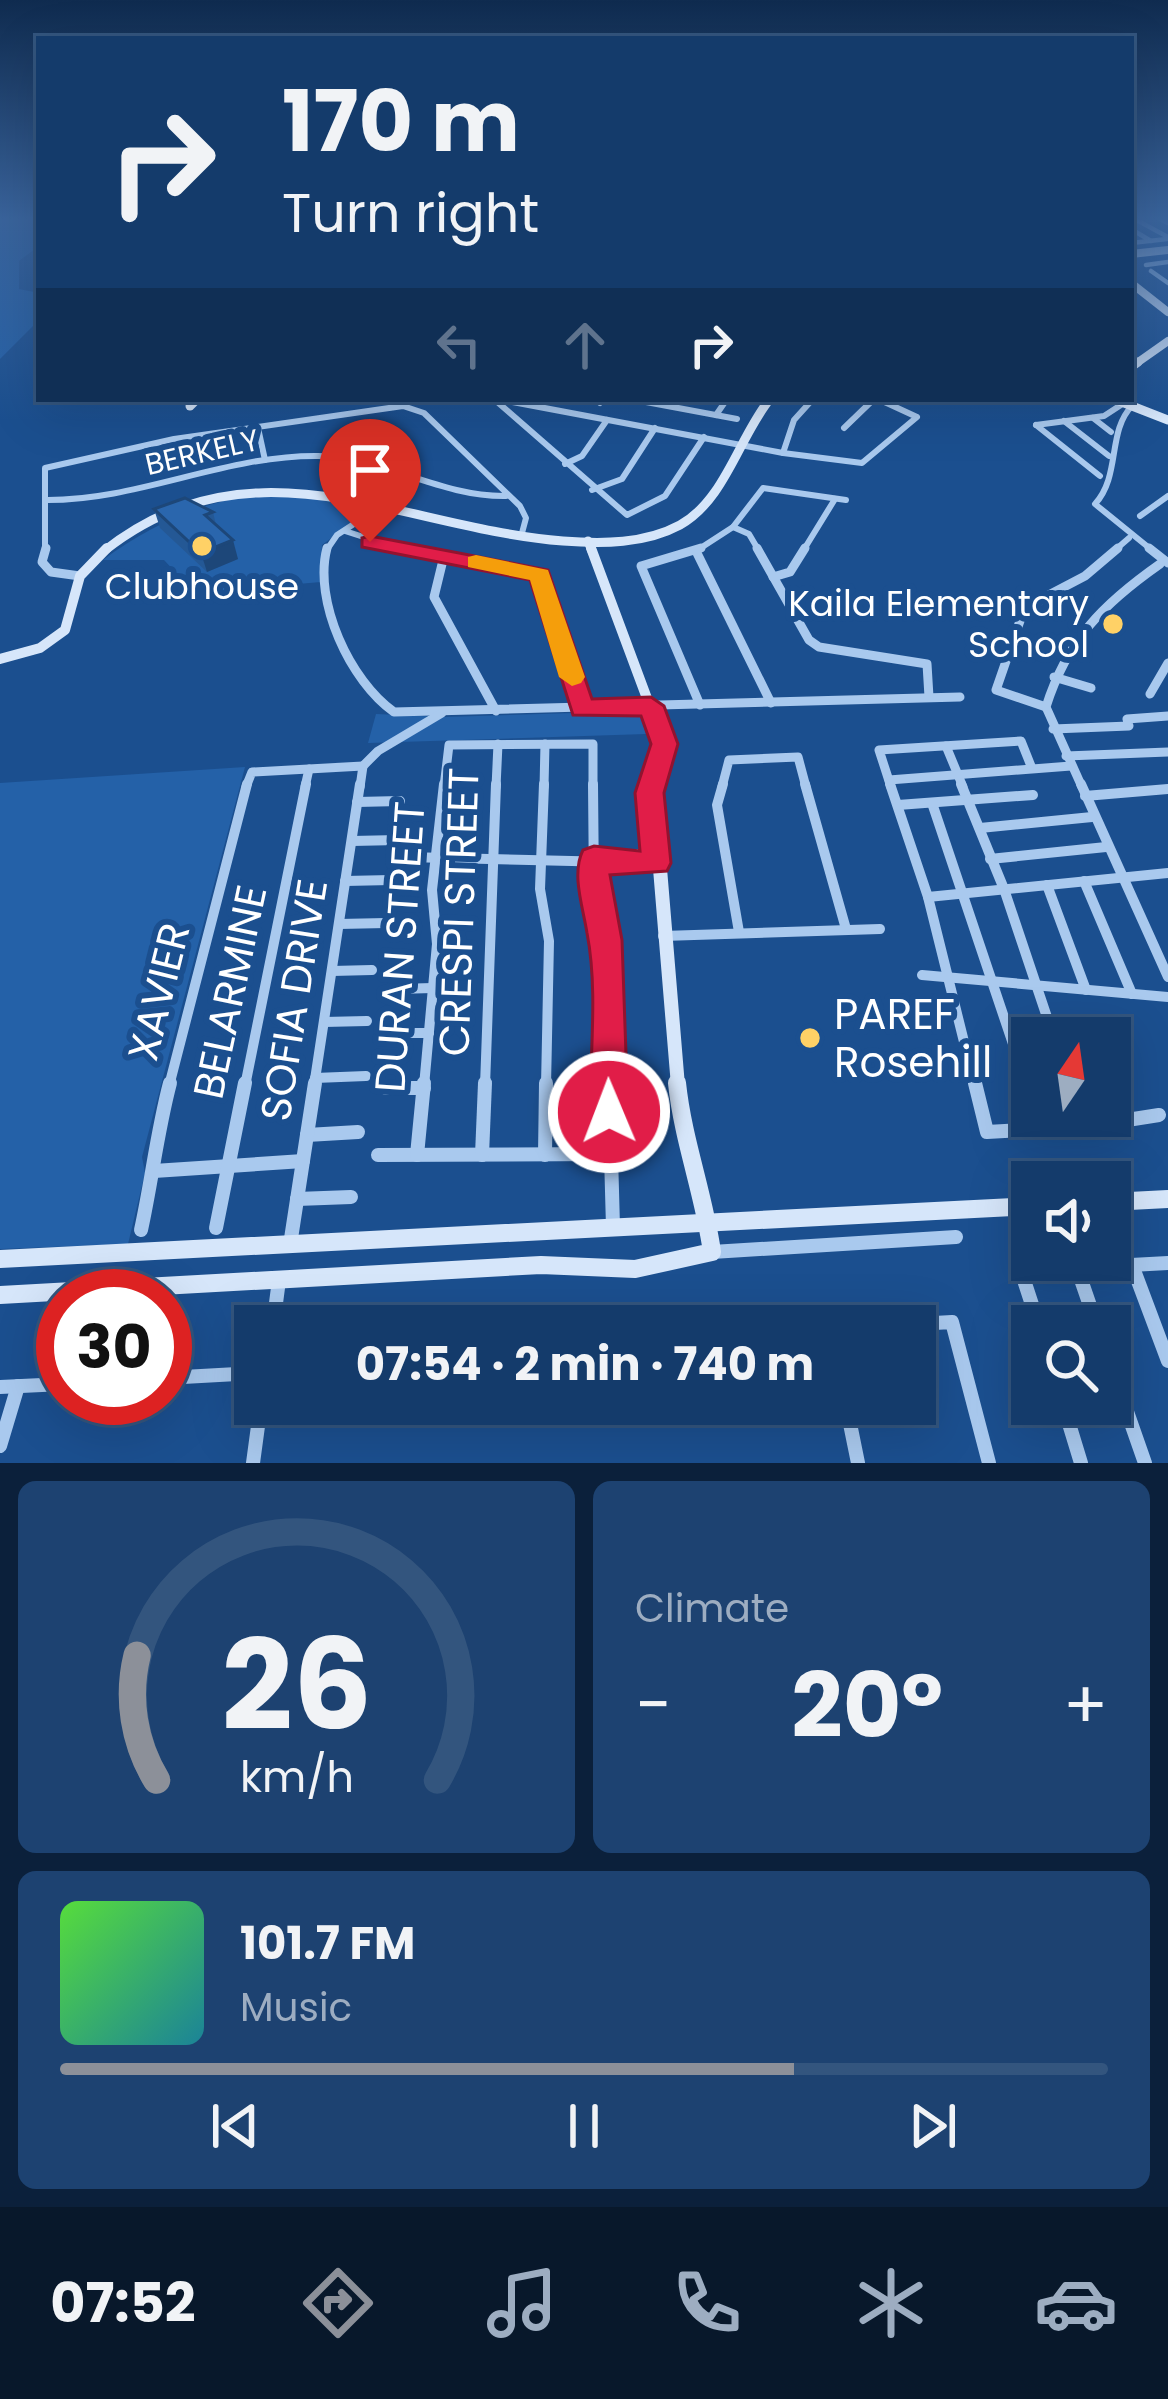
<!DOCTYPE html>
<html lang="en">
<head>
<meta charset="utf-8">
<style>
  :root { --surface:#143b6b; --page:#1d4271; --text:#f1f3f6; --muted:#9dadc1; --line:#33557e; --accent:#8c9099 }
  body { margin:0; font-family:Poppins,sans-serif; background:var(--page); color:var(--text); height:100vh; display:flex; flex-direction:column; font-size:45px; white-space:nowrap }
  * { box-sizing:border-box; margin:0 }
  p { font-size:39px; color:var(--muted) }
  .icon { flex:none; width:66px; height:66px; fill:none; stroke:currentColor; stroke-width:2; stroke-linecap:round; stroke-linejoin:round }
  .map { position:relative; height:1463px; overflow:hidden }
  .panel { display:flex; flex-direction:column; gap:18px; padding:18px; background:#0b203b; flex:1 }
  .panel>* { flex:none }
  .top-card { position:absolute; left:36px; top:36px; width:1098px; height:366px; border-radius:0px; box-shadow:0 12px 48px #0002,0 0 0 3px var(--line); background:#143b6b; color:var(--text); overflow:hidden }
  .needle { width:78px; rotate:13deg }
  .buttons { position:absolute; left:1011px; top:1017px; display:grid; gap:24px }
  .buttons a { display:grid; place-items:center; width:120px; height:120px; border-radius:0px; background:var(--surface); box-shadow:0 12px 48px #0002,0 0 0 3px var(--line); font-size:60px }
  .speed { position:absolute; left:36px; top:1269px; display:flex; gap:24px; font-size:60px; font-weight:700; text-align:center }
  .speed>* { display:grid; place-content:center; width:156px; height:156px; border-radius:50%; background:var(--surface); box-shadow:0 12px 48px #0002,0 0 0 3px var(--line); line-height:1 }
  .speed .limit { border:18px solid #d22; background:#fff; color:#111 }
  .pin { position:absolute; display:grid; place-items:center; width:102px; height:102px; color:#fff; margin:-123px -51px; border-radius:50% 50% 50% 0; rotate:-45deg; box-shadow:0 0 12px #0007 }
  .pin .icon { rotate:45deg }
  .me { position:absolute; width:132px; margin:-66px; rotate:359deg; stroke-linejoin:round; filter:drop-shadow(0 0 9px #0008) }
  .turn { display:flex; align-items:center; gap:42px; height:252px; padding:0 48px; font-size:54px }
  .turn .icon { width:156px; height:156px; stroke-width:2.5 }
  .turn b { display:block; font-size:84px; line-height:102px }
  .lanes { display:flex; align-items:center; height:114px; padding:0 48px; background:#0003; justify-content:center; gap:60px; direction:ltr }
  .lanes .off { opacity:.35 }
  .big { font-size:90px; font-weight:700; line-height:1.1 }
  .panel .card { flex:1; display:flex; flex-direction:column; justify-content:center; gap:18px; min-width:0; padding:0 42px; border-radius:18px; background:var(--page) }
  .panel .dial { align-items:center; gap:0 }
  .dial svg { height:312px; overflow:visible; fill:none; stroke:var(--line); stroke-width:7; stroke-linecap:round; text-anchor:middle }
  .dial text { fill:var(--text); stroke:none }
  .song { display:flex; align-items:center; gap:36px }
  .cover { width:144px; height:144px; border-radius:18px; background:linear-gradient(135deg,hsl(110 70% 55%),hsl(190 70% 35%)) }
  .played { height:12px; border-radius:6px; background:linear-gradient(90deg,var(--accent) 70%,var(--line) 70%) }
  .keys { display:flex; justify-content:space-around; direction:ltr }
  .heat { display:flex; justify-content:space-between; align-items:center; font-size:66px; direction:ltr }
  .panel .tiles { flex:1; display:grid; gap:18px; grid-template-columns:1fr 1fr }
  .card:last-child { grid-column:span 2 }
  .trip { position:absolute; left:234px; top:1305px; width:702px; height:120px; border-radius:0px; background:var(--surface); box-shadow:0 12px 48px #0002,0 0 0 3px var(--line); font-weight:700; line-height:120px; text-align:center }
  .tab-bar { display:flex; height:192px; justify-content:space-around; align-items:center; background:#08182b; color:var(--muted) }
  .tab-bar .icon { width:84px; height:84px }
  .tab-bar .active { color:var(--accent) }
  .tab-bar b { font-size:54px; color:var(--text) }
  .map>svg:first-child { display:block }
  .green { fill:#2461a8 }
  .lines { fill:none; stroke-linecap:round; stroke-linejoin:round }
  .street-far4 { stroke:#a9c9ee; stroke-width:4.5 }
  .street-far3 { stroke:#a9c9ee; stroke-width:6 }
  .street-far2 { stroke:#a9c9ee; stroke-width:9 }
  .street-far1 { stroke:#a9c9ee; stroke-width:10 }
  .street { stroke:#a9c9ee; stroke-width:14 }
  .secondary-far4 { stroke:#d6e6fa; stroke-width:8 }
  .secondary-far3 { stroke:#d6e6fa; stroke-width:9 }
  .secondary-far2 { stroke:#d6e6fa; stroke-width:10 }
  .secondary-far1 { stroke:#d6e6fa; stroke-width:14 }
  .secondary { stroke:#d6e6fa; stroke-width:18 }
  .wall { fill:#245895 }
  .shaded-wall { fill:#1d4779 }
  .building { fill:#2a66ad; stroke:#1d4779; stroke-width:3 }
  .route { fill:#e11d48; stroke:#92132f; stroke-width:3 }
  .slow { fill:#f59e0b }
  .poi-dot { fill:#ffd166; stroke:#1b4f8f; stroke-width:4.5 }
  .labels { text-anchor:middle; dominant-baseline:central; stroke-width:12; stroke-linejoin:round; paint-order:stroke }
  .far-street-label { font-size:30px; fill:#fff; stroke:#1b4f8f }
  .poi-label { font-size:36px; fill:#fff; stroke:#1b4f8f }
  .near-street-label { font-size:42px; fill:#fff; stroke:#1b4f8f }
  .near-poi-label { font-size:42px; fill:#fff; stroke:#1b4f8f; text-anchor:start }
</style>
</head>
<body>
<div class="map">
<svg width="1168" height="1463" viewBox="0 0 1168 1463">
  <rect width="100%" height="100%" fill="#1b4f8f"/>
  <g class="green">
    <path d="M0,217H39V246L19,261V289L39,293V320L0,359Z"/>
    <path d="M265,493L348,502L369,510L322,545L321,582L195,593L164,560H103C153,523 204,501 265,493Z"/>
    <path d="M639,711L646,734L368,743L376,714L444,717Z"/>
    <path d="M245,767L142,1157L145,1173L128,1244L0,1249V783Z"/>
  </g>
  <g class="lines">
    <g class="street-far4">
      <path d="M1131,217L1168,237"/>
      <path d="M1156,217L1168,223"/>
      <path d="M1131,229L1151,241"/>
      <path d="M1131,243L1167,239"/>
      <path d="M1146,265L1168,262"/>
      <path d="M1151,271L1168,283"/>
    </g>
    <g class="street-far3">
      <path d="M497,399L783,453L862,463L917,417L878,399"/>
      <path d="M630,399L737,419"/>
      <path d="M495,400L627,515L665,496L704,437"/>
      <path d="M600,403L603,399"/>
      <path d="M1132,406C1107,431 1121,476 1095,504L1153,551"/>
      <path d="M716,415L727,399"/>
      <path d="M1093,418L1111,432"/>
      <path d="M1064,421L1109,456"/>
      <path d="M1036,425L1104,416L1124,403"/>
      <path d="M1036,425L1100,476"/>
      <path d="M258,428L265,460"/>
      <path d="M844,428L874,399"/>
      <path d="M783,453L794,420L813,399"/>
      <path d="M565,464L582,456L607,420"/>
      <path d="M592,490L622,479L655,428"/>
      <path d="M45,500C138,501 224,455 318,456C384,457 439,497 506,496"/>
      <path d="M1140,516L1168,496"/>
      <path d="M733,527L749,534L759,551"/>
      <path d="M345,531L407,551"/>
      <path d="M45,551V468L174,439L403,406L424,413L520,506L526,518L522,533"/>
      <path d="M326,551L337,535L380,507"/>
      <path d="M696,551L733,527L763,488L846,500"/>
      <path d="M803,551L835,499"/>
      <path d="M1114,551L1129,538"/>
    </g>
    <g class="street-far2">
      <path d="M46,548L42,562L51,572L80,576"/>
      <path d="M327,548C313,601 350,681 394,712L960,697"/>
      <path d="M391,548L540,575L582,709"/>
      <path d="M757,548L809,640L819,647L927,664L929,697"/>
      <path d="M1149,548L1168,563"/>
      <path d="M696,551L771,703"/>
      <path d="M444,556L434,597L496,711"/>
      <path d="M773,577L790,572L805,548"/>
      <path d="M1054,677L1091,688"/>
      <path d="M1150,694L1168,663"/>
      <path d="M700,705L641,566L701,548"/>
      <path d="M1046,707L996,690L1021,618L1043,598L1085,576L1118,548"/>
      <path d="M1053,729L1129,726L1127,719L1168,716"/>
      <path d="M946,746L963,787"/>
      <path d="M1066,756L1168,752"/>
      <path d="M363,766L378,751L442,713"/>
      <path d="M889,780L1071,766"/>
      <path d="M246,787L252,772L363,766"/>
      <path d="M305,787L309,769"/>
      <path d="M360,787L363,766"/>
      <path d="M444,787L449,745L593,744V787"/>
      <path d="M496,787L498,744"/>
      <path d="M544,787L545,744"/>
      <path d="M722,787L729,760L798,757L806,787"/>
      <path d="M891,787L879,750L1021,741L1031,766"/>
      <path d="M1082,787L1046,707C1067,640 1103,604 1160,564"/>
    </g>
    <g class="street-far1">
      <path d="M544,784L540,889L549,941L546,1086"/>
      <path d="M593,784L594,890L605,940L609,1086"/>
      <path d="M723,784L717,805L739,932"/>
      <path d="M805,784L846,929"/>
      <path d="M890,784L928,897L975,1086"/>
      <path d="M961,784L1004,889L1054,1038"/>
      <path d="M1081,784L1168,977"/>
      <path d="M1085,796L1168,789"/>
      <path d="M357,802L400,801"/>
      <path d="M932,803L1014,1047"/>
      <path d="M898,805L1033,795"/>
      <path d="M980,828L1092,817"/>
      <path d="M352,841L398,840"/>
      <path d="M406,857L656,863"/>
      <path d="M594,858L655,853"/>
      <path d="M990,859L1106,847"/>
      <path d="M345,881L391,880"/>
      <path d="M1084,881L1132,994"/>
      <path d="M1047,885L1086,990"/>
      <path d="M928,897L1168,873"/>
      <path d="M339,924L386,923"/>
      <path d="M663,936L880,929"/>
      <path d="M332,971L372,970"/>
      <path d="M922,975L1168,997"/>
      <path d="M396,989L433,988"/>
      <path d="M324,1022L367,1021"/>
      <path d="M389,1033H429"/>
      <path d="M315,1078L366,1076"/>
      <path d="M169,1086L247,784"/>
      <path d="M245,1086L306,784"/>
      <path d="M314,1086L360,784"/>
      <path d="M424,1086L437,944L432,890L444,784"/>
      <path d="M485,1086L496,784"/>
    </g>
    <g class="street">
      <path d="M609,1083L613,1227"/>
      <path d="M975,1083L987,1132L1089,1126L1159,1115"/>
      <path d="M386,1088H424"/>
      <path d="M307,1135L358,1132"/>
      <path d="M378,1155L610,1154"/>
      <path d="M417,1155L424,1083"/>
      <path d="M482,1155L485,1083"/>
      <path d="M545,1155L546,1083"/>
      <path d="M154,1171L303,1161"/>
      <path d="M297,1199L351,1197"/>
      <path d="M216,1228L245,1083"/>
      <path d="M141,1230C152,1180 157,1132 170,1083"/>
      <path d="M290,1245L315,1083"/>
      <path d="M712,1252L956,1237"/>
      <path d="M1132,1265L1168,1361"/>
      <path d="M1077,1268L1097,1326"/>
      <path d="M273,1326L279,1280"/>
      <path d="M882,1326L952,1322L989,1463"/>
      <path d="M1039,1326L1021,1271L1168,1263"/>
      <path d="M1110,1363L1145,1463"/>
      <path d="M165,1378L255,1373"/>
      <path d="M0,1387L63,1384"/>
      <path d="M846,1404L858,1463"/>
      <path d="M1063,1404L1081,1463"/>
      <path d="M0,1446L18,1386"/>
      <path d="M253,1463L261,1404"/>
    </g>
    <g class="secondary-far4">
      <path d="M1131,254L1168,250"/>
      <path d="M1131,283L1168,312"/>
      <path d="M1134,365L1168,341"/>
    </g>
    <g class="secondary-far3">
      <path d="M1131,367L1138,362"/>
      <path d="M1114,399L1168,420"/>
      <path d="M190,406L197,399"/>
      <path d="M588,541L592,551"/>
      <path d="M104,551C254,433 400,528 563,541C602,544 645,544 680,525C725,500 739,437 770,399"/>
    </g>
    <g class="secondary-far2">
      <path d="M591,548L664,744L652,787"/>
      <path d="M0,659L40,648L65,630L80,576L107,548"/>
    </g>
    <path class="secondary-far1" d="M653,784L678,1086"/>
    <g class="secondary">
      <path d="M1110,1202L1168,1199"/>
      <path d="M0,1259L1032,1206"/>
      <path d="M0,1295L541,1265L635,1269L712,1252C704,1194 683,1141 677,1083"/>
    </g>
  </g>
  <path class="wall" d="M154,509L213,512L216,525L238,559L207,572L160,528Z"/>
  <path class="shaded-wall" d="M233,540L238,559L207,572L201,553Z"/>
  <path class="building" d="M185,498L213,512L205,515L233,540L201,553L154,509Z"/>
  <linearGradient id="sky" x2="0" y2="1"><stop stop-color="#0f2b4f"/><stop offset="0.52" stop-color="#39639b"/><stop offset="1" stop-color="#39639b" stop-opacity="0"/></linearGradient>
  <rect width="1168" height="421" fill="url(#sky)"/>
  <path class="route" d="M370,536L548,570L592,699L651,697L664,706L678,744L664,793L671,863L667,871L610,875L622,940L628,1112L622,1124L609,1129L596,1124L590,1112C590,1054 598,989 587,933C583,907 571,874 583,850L594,846L640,851L635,793L651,744L641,716L573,715L530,580L362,547V538Z"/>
  <path class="slow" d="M476,555L548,570L585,677L581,683L572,686L559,677L530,580L468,567V557Z"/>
  <g class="poi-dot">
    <circle cx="202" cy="546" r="12"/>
    <circle cx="1113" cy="624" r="12"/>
    <circle cx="810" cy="1038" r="12"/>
  </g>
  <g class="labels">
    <g class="far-street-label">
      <text transform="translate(202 452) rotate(-13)">BERKELY</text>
    </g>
    <g class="poi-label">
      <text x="202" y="586">Clubhouse</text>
      <text x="1089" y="603" text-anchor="end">Kaila Elementary<tspan x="1089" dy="41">School</tspan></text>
    </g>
    <g class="near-street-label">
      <text transform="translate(459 912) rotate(-88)">CRESPI STREET</text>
      <text transform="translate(400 947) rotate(-86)">DURAN STREET</text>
      <text transform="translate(159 992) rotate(-76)">XAVIER</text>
      <text transform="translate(230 992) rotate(-78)">BELARMINE</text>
      <text transform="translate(294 1000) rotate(-81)">SOFIA DRIVE</text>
    </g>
    <g class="near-poi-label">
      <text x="834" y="1014">PAREF<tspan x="834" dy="48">Rosehill</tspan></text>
    </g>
  </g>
</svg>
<div class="buttons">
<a><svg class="needle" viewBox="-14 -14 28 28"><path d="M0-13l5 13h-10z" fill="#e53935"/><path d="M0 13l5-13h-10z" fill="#9dadc1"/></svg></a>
<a><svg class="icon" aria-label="sound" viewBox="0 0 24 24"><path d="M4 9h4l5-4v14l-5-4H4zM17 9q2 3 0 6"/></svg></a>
<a><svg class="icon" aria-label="search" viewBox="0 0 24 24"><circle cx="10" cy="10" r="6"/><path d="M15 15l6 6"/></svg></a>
</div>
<div class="speed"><div class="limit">30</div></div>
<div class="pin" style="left:370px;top:542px;background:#d93025"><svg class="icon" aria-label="arrive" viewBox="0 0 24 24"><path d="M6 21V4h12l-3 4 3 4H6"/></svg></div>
<svg class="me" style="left:609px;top:1112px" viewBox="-20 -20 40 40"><circle r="17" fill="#e11d48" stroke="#fff" stroke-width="3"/><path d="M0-11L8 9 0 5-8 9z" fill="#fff"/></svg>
<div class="trip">07:54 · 2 min · 740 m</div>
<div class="top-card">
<div class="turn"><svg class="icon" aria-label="right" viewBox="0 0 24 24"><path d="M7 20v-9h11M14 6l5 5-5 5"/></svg><div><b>170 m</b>Turn right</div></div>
<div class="lanes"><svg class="icon off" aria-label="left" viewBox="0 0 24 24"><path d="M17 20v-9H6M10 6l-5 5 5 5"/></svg><svg class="icon off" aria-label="ahead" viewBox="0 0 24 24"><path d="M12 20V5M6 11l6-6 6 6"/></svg><svg class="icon" aria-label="right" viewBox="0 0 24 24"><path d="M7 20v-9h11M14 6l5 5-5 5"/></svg></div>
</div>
</div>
<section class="panel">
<div class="tiles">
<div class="card dial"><svg viewBox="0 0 100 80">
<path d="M14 69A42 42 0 1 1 86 69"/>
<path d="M14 69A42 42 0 0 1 9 37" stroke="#8c9099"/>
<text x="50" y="56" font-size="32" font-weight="700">26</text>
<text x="50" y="72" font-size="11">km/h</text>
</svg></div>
<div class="card"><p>Climate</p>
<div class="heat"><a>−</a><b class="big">20°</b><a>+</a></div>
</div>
<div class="card">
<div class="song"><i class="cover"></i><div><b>101.7 FM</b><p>Music</p></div></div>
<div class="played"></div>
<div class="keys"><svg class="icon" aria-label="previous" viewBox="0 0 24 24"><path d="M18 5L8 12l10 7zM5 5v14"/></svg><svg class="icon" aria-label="pause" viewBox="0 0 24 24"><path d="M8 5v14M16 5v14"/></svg><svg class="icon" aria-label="next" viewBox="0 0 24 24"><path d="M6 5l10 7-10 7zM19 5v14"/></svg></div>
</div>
</div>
</section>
<nav class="tab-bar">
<b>07:52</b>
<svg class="icon active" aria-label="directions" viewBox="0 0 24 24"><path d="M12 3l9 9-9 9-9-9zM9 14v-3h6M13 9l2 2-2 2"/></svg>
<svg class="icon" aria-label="music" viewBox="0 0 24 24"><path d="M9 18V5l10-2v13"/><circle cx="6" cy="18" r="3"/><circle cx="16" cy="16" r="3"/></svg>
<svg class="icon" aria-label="phone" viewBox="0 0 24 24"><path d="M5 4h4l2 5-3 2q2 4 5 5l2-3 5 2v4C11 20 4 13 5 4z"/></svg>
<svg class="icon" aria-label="climate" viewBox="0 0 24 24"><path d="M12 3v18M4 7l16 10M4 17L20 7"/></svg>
<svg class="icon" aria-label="car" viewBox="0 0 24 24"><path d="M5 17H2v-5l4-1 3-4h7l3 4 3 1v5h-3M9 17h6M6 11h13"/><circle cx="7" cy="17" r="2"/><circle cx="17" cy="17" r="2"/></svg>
</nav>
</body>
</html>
